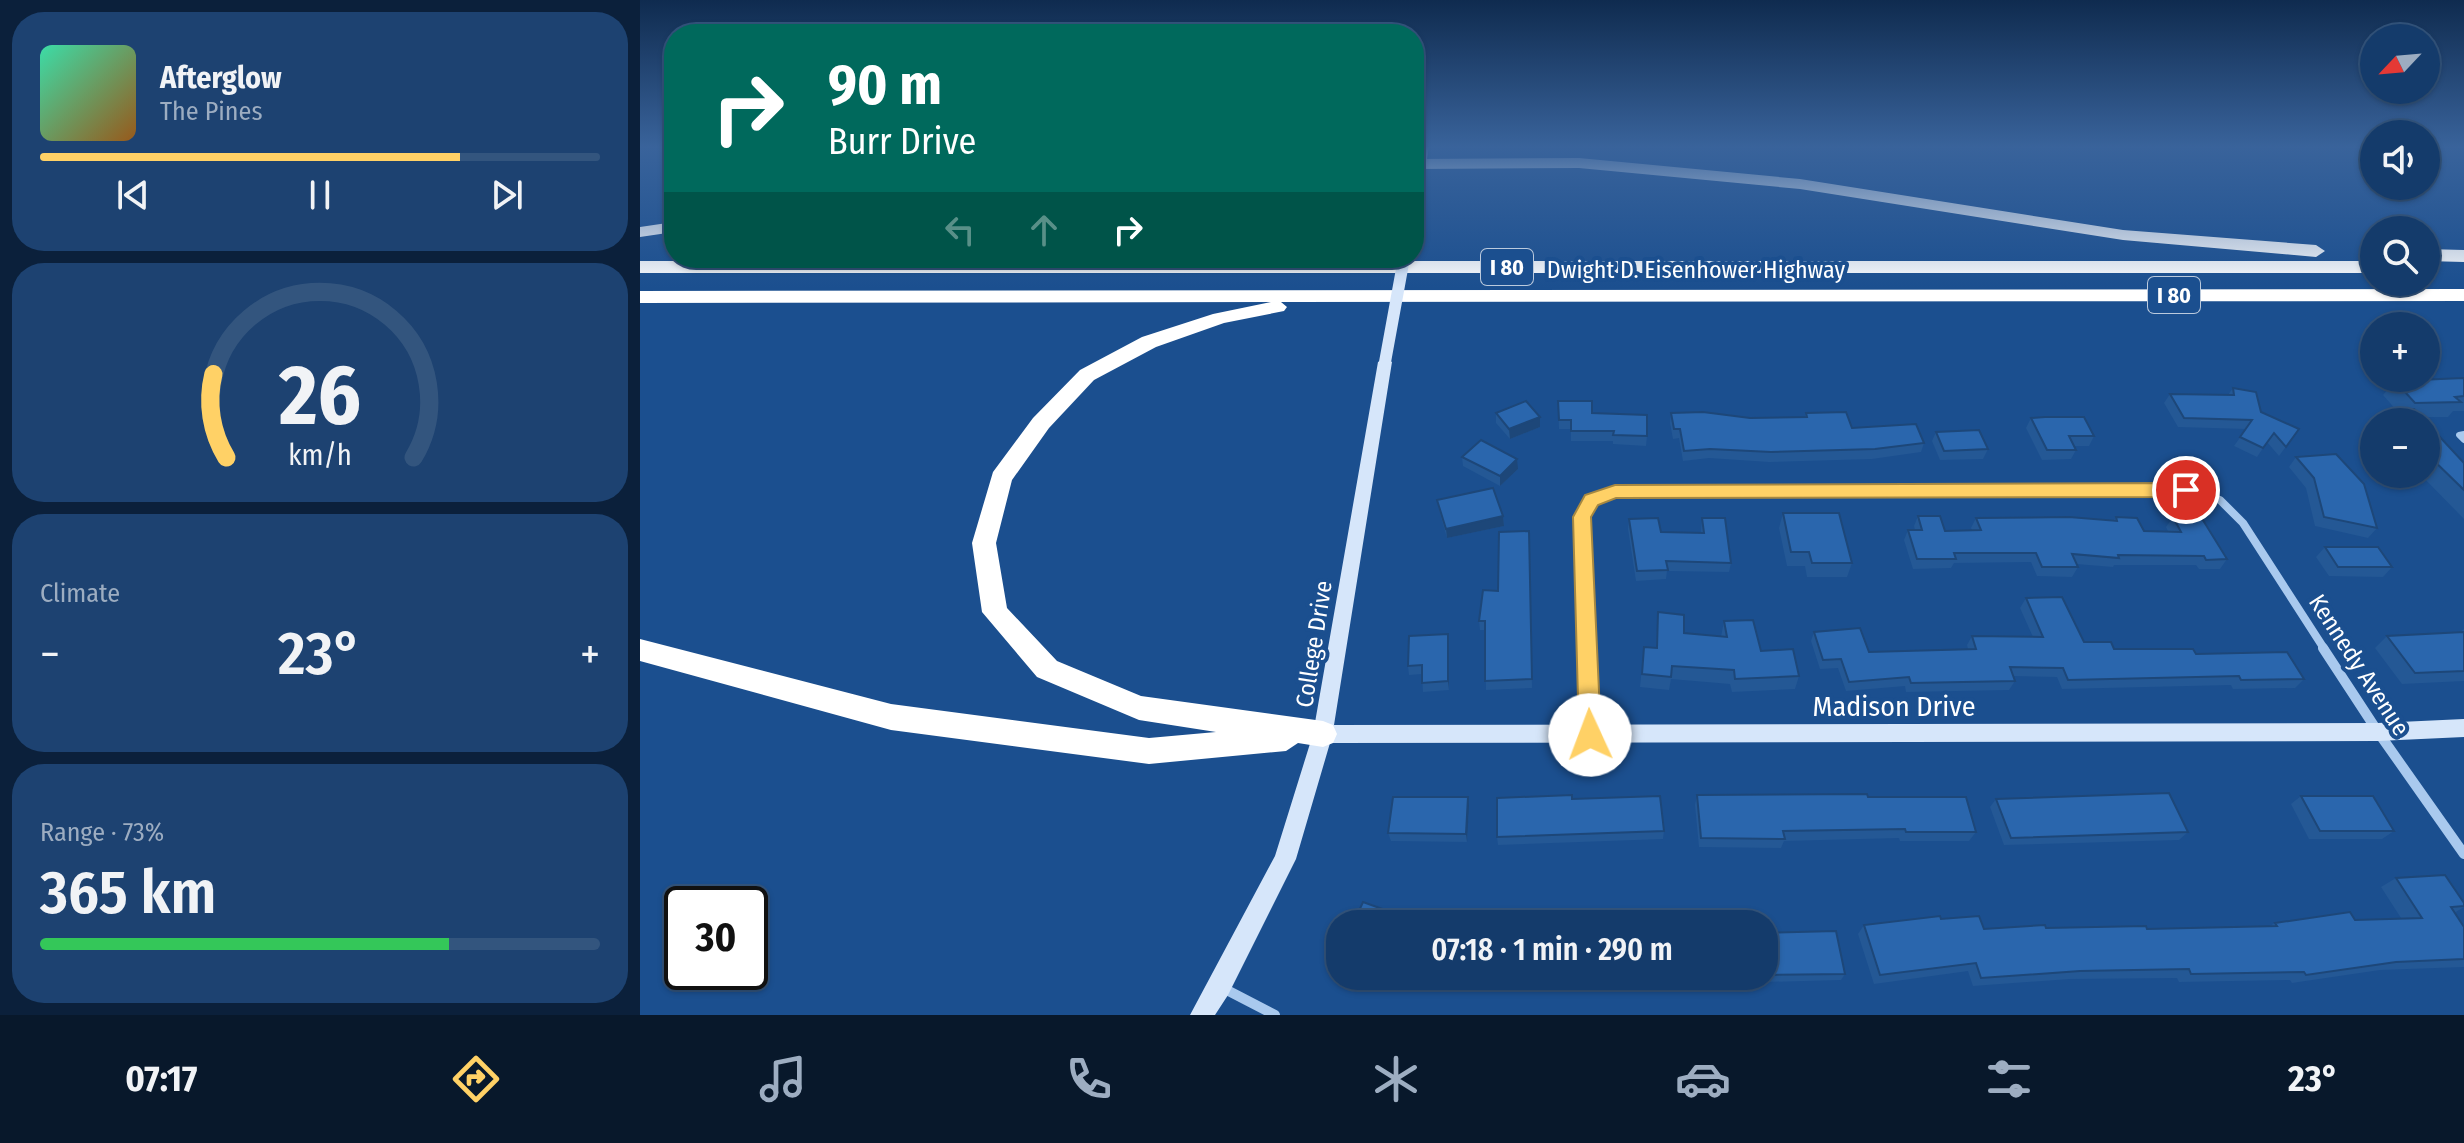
<!DOCTYPE html>
<html lang="en">
<head>
<meta charset="utf-8">
<style>
  :root { --surface:#143b6b; --page:#1d4271; --text:#f1f3f6; --muted:#9dadc1; --line:#33557e; --accent:#ffd166 }
  body { margin:0; font-family:"Fira Sans Condensed",sans-serif; background:var(--page); color:var(--text); height:100vh; display:flex; flex-direction:column; font-size:30px; white-space:nowrap }
  * { box-sizing:border-box; margin:0 }
  p { font-size:26px; color:var(--muted) }
  .icon { flex:none; width:44px; height:44px; fill:none; stroke:currentColor; stroke-width:2; stroke-linecap:round; stroke-linejoin:round }
  .map { position:relative; flex:1; overflow:hidden }
  .sheet { display:flex; flex-direction:column; gap:12px; padding:12px; background:#0b203b; width:640px }
  .sheet>* { flex:none }
  .hud { position:absolute; left:24px; top:24px; width:760px; height:244px; border-radius:32px; box-shadow:0 2px 6px #0004,0 0 0 2px var(--line); background:#00695c; color:#fff; overflow:hidden }
  .needle { width:52px; rotate:244deg }
  .controls { position:absolute; left:1720px; top:24px; display:grid; gap:16px }
  .controls a { display:grid; place-items:center; width:80px; height:80px; border-radius:50%; background:var(--surface); box-shadow:0 2px 6px #0004,0 0 0 2px var(--line); font-size:40px }
  .speed { position:absolute; left:24px; top:886px; display:flex; gap:16px; font-size:40px; font-weight:700; text-align:center }
  .speed>* { display:grid; place-content:center; width:104px; height:104px; border-radius:50%; background:var(--surface); box-shadow:0 2px 6px #0004,0 0 0 2px var(--line); line-height:1 }
  .speed .limit { border:4px solid #111; border-radius:12px; background:#fff; color:#111 }
  .pin { position:absolute; display:grid; place-items:center; width:68px; height:68px; color:#fff; margin:-34px; border:4px solid #fff; border-radius:50%; box-shadow:0 2px 8px #0007 }
  .me { position:absolute; width:88px; margin:-44px; rotate:358deg; stroke-linejoin:round; filter:drop-shadow(0 0 6px #0008) }
  .turn { display:flex; align-items:center; gap:28px; height:168px; padding:0 32px; font-size:36px }
  .turn .icon { width:104px; height:104px; stroke-width:2.5 }
  .turn b { display:block; font-size:56px; line-height:68px }
  .lanes { display:flex; align-items:center; height:76px; padding:0 32px; background:#0003; justify-content:center; gap:40px; direction:ltr }
  .lanes .off { opacity:.35 }
  .big { font-size:60px; font-weight:600; line-height:1.1 }
  .sheet .tile { flex:1; display:flex; flex-direction:column; justify-content:center; gap:12px; min-width:0; padding:0 28px; border-radius:32px; background:var(--page) }
  .sheet .dial { align-items:center; gap:0 }
  .dial svg { height:208px; overflow:visible; fill:none; stroke:var(--line); stroke-width:7; stroke-linecap:round; text-anchor:middle }
  .dial text { fill:var(--text); stroke:none }
  .song { display:flex; align-items:center; gap:24px }
  .cover { width:96px; height:96px; border-radius:12px; background:linear-gradient(135deg,hsl(160 70% 55%),hsl(30 70% 35%)) }
  .played { height:8px; border-radius:4px; background:linear-gradient(90deg,var(--accent) 75%,var(--line) 75%) }
  .keys { display:flex; justify-content:space-around; direction:ltr }
  .heat { display:flex; justify-content:space-between; align-items:center; font-size:44px; direction:ltr }
  .charge { height:12px; border-radius:6px; background:linear-gradient(90deg,#34c759 73%,var(--line) 0) }
  .trip { position:absolute; left:686px; top:910px; width:452px; height:80px; border-radius:32px; background:var(--surface); box-shadow:0 2px 6px #0004,0 0 0 2px var(--line); font-weight:600; line-height:80px; text-align:center }
  .tab-bar { display:flex; height:128px; justify-content:space-around; align-items:center; background:#08182b; color:var(--muted) }
  .tab-bar .icon { width:56px; height:56px }
  .tab-bar .active { color:var(--accent) }
  .tab-bar b { font-size:36px; color:var(--text) }
  main { display:flex; flex:1; min-height:0 }
  .map>svg:first-child { display:block }
  .lines { fill:none; stroke-linecap:round; stroke-linejoin:round }
  .lane { stroke:#a9c9ee; stroke-width:6 }
  .street-far1 { stroke:#a9c9ee; stroke-width:8 }
  .street { stroke:#a9c9ee; stroke-width:10 }
  .secondary { fill:#d6e6fa; fill-rule:evenodd }
  .highway { fill:#fff; fill-rule:evenodd }
  .secondary-bridge { stroke:#d6e6fa; stroke-width:12 }
  .wall { fill:#245895 }
  .shaded-wall { fill:#1d4779 }
  .building { fill:#2a66ad; stroke:#1d4779; stroke-width:2 }
  .route { fill:#ffd166; stroke:#a68842; stroke-width:2 }
  .labels { text-anchor:middle; dominant-baseline:central; stroke-width:8; stroke-linejoin:round; paint-order:stroke }
  .shield { fill:#1b4f8f; stroke:#bbcadd; stroke-width:2 }
  .shield-label { font-size:22px; font-weight:bold; fill:#fff }
  .street-label { font-size:24px; fill:#fff; stroke:#1b4f8f }
  .near-street-label { font-size:28px; fill:#fff; stroke:#1b4f8f }
</style>
</head>
<body>
<main>
<section class="sheet">
<div class="tile">
<div class="song"><i class="cover"></i><div><b>Afterglow</b><p>The Pines</p></div></div>
<div class="played"></div>
<div class="keys"><svg class="icon" aria-label="previous" viewBox="0 0 24 24"><path d="M18 5L8 12l10 7zM5 5v14"/></svg><svg class="icon" aria-label="pause" viewBox="0 0 24 24"><path d="M8 5v14M16 5v14"/></svg><svg class="icon" aria-label="next" viewBox="0 0 24 24"><path d="M6 5l10 7-10 7zM19 5v14"/></svg></div>
</div>
<div class="tile dial"><svg viewBox="0 0 100 80">
<path d="M14 69A42 42 0 1 1 86 69"/>
<path d="M14 69A42 42 0 0 1 9 37" stroke="#ffd166"/>
<text x="50" y="56" font-size="32" font-weight="700">26</text>
<text x="50" y="72" font-size="11">km/h</text>
</svg></div>
<div class="tile"><p>Climate</p>
<div class="heat"><a>−</a><b class="big">23°</b><a>+</a></div>
</div>
<div class="tile"><p>Range · 73%</p><b class="big">365 km</b><div class="charge"></div></div>
</section>
<div class="map">
<svg width="1824" height="1015" viewBox="0 0 1824 1015">
  <rect width="100%" height="100%" fill="#1b4f8f"/>
  <g class="lines">
    <path class="lane" d="M1824,434L1819,435L1824,440"/>
    <path class="street-far1" d="M947,650L942,517L952,500L975,491L1546,490L1580,500L1603,523L1685,650"/>
    <g class="street">
      <path d="M947,648L950,734"/>
      <path d="M1683,648L1738,732L1824,854"/>
      <path d="M581,987L635,1015"/>
    </g>
    <g class="secondary">
      <path d="M779,146H789L780,204L774,207V172Z"/>
      <path d="M745,358L752,362L694,725L1738,723L1824,719V737L1738,741L690,743L656,859L588,995L575,1015H550L635,856L673,734L738,362Z"/>
    </g>
    <g class="highway">
      <path d="M939,158L1160,179L1483,230L1676,245L1685,251L1676,257L1483,240L1160,189L939,168L774,169V159Z"/>
      <path d="M34,222V232L0,237V227Z"/>
      <path d="M1786,249L1824,250V262L1786,261Z"/>
      <rect x="0" y="261" width="1734" height="12"/>
      <path d="M1824,289V301L641,302L647,307L644,311L584,323L516,347L454,380L409,428L372,480L356,543L367,608L417,661L501,696L683,721L693,725L697,734L693,743L683,747L658,743L646,751L509,764L251,730L0,661V639L251,704L509,738L576,732L499,720L397,677L342,612L332,543L353,472L393,418L440,370L502,337L573,314L631,302L0,303V291Z"/>
    </g>
    <path class="secondary-bridge" d="M745,362L764,258"/>
  </g>
  <g class="wall">
    <path d="M1824,378V411H1813L1808,417H1781L1786,422H1737L1745,412L1757,411L1743,395L1755,381Z"/>
    <path d="M1593,388L1621,412L1659,429L1639,456L1627,442L1617,457L1594,446L1606,429L1538,427L1524,403L1530,394L1588,395Z"/>
    <path d="M918,401L952,413L1007,436L1006,446L973,444V441H931V429H919Z"/>
    <path d="M856,413L900,427L870,439L856,423Z"/>
    <path d="M1031,413L1110,418L1165,417L1166,413L1212,428L1284,443L1281,452L1232,459L1129,462L1069,458L1043,461L1039,438L1033,439L1030,423Z"/>
    <path d="M1391,418L1454,436L1449,446H1434L1436,450L1431,459L1402,460L1386,428Z"/>
    <path d="M1786,422L1824,463V519L1780,474H1786Z"/>
    <path d="M1296,432L1348,449L1343,459L1300,460L1292,441Z"/>
    <path d="M822,457L878,469L860,486L823,466Z"/>
    <path d="M1656,457L1737,528L1728,538L1675,526L1666,488L1649,467Z"/>
    <path d="M797,500L863,516L864,526L807,538L799,510Z"/>
    <path d="M1143,513L1212,563L1207,577H1167L1165,566H1147L1139,528Z"/>
    <path d="M1278,516L1305,531L1332,530L1331,528L1336,518L1474,520L1476,517L1504,531H1528L1526,527L1533,517L1587,559L1580,569H1559L1556,565H1474L1473,567L1436,564L1438,567L1432,577L1397,576L1391,562L1314,563L1311,568L1273,569L1264,540L1268,530H1275L1274,526Z"/>
    <path d="M1062,518L1091,563L1089,572L1027,571L1026,579L996,581L988,529L989,519L1021,532L1061,533Z"/>
    <path d="M889,531L892,688L846,690L845,630H840L839,621L858,591Z"/>
    <path d="M1685,547L1752,567L1743,577L1689,576L1676,557Z"/>
    <path d="M1386,598L1444,642L1474,649L1556,654L1664,679L1655,688L1593,689L1591,685L1422,689L1417,677L1373,676L1375,681L1369,690L1266,692L1265,686L1206,691L1198,668L1180,669L1171,641L1174,632L1229,652L1328,649L1327,645L1332,636L1393,637L1380,608Z"/>
    <path d="M1018,612L1044,633L1081,637L1084,621L1121,651L1159,676L1155,689L1092,692L1090,684L1031,679L1029,690L1000,687L1004,647L1016,648Z"/>
    <path d="M1824,629V681L1762,684L1735,648L1747,636L1820,632Z"/>
    <path d="M809,643V690L783,692L782,674L769,675L768,666Z"/>
    <path d="M1057,795L1228,797L1336,832L1329,841H1260L1259,838L1144,841L1141,848L1059,847L1055,805Z"/>
    <path d="M1661,796L1754,831L1742,839H1669L1651,804Z"/>
    <path d="M932,799L1024,831L1023,839L858,845L857,837Z"/>
    <path d="M1356,799L1548,832L1539,840L1364,845L1350,807Z"/>
    <path d="M829,806L827,842L751,841L748,833Z"/>
    <path d="M1756,878L1824,903V907L1814,913L1824,927V967L1740,970L1652,983L1650,980L1539,982L1537,978L1430,979L1333,986L1328,971L1234,984L1218,934L1224,925L1301,919L1344,929L1406,928L1507,929L1630,926L1635,923L1761,918L1741,887Z"/>
    <path d="M1124,933L1205,974L1201,980L1124,982V977L1022,983L1021,978L918,983V976H1124Z"/>
    <path d="M815,976H885L817,988Z"/>
  </g>
  <g class="shaded-wall">
    <path d="M900,417V427L870,439L869,429Z"/>
    <path d="M877,459L878,469L860,486V476Z"/>
    <path d="M863,516L864,526L807,538L806,529Z"/>
    <path d="M808,634L809,643V690L808,681Z"/>
    <path d="M828,797L829,806L827,842L826,834Z"/>
  </g>
  <g class="building">
    <path d="M1824,378V396L1815,397L1821,402L1775,403L1755,381Z"/>
    <path d="M1593,388L1616,392L1621,412L1659,429L1646,447L1634,433L1623,448L1600,437L1612,420L1544,418L1530,394L1594,395Z"/>
    <path d="M886,401L900,417L869,429L856,413Z"/>
    <path d="M918,401H952V413L1007,415V436L973,435L974,431H931V420H919Z"/>
    <path d="M1774,409L1786,422H1755L1745,412Z"/>
    <path d="M1063,412L1110,418L1167,417L1166,413L1206,412L1212,428L1276,424L1284,443L1235,449L1131,452L1070,449L1044,451L1040,429H1034L1031,413Z"/>
    <path d="M1405,417H1444L1454,436H1429L1436,450H1407L1391,418Z"/>
    <path d="M1786,422L1824,463V490L1786,453Z"/>
    <path d="M1339,430L1348,449L1304,451L1296,432Z"/>
    <path d="M841,440L877,459L860,476L822,457Z"/>
    <path d="M1696,454L1724,484L1737,528L1684,517L1674,478L1656,457Z"/>
    <path d="M853,488L863,516L806,529L797,500Z"/>
    <path d="M1143,513H1199L1212,563H1172L1169,552H1151Z"/>
    <path d="M1278,516H1300L1305,531L1341,530L1336,518L1429,517L1477,521L1476,517L1497,518L1504,531L1541,532L1533,517H1561L1587,559L1566,560L1564,556L1478,555L1479,558L1432,554L1438,567H1402L1396,553H1314L1316,559H1277L1268,530H1282Z"/>
    <path d="M1018,518L1021,532L1064,533L1062,518H1085L1091,563L1026,561L1028,570L997,571L989,519Z"/>
    <path d="M889,531L892,679L845,681V621H839L843,590L858,591L859,532Z"/>
    <path d="M1685,547H1738L1752,567H1698Z"/>
    <path d="M1422,597L1444,642H1471L1474,649H1553L1556,654L1647,652L1664,679L1601,680L1599,676L1428,680L1423,668L1370,667L1375,681L1271,683L1269,677L1209,682L1201,659L1183,660L1174,632L1220,628L1229,652L1336,649L1332,636L1403,637L1386,598Z"/>
    <path d="M1018,612L1044,615V633L1087,637L1084,621L1113,620L1121,651L1153,649L1159,676L1095,679L1094,670L1032,666L1031,677L1002,674L1004,647L1017,648Z"/>
    <path d="M1824,632V671L1775,673L1747,636Z"/>
    <path d="M808,634V681L782,683V665L768,666L769,636Z"/>
    <path d="M1529,793L1548,832L1371,838L1356,799Z"/>
    <path d="M1227,794L1228,797H1326L1336,832H1266L1265,829L1143,831L1145,839L1061,838L1057,795Z"/>
    <path d="M932,795V799L1020,796L1024,831L857,837V798Z"/>
    <path d="M1661,796H1733L1754,831H1680Z"/>
    <path d="M753,797H828L826,834L748,833Z"/>
    <path d="M1805,875L1824,903V906L1811,907L1824,927V959L1756,962L1666,975L1664,972L1551,974L1549,969L1440,971L1341,978L1336,963L1240,975L1224,925L1300,916L1301,919L1339,916L1344,929L1405,925L1406,928L1506,926L1507,929L1637,926L1635,923L1710,912L1715,920L1782,918L1756,878Z"/>
    <path d="M723,902L784,924H713Z"/>
    <path d="M1196,931L1205,974L1128,975L1127,970L1124,971V933Z"/>
    <path d="M815,976H847L816,981Z"/>
  </g>
  <linearGradient id="sky" x2="0" y2="1"><stop stop-color="#0f2b4f"/><stop offset="0.51" stop-color="#39639b"/><stop offset="1" stop-color="#39639b" stop-opacity="0"/></linearGradient>
  <rect width="1824" height="288" fill="url(#sky)"/>
  <path class="route" d="M1546,483L1555,490L1546,497L976,498L958,505L951,517L961,735L958,742L950,745L943,742L939,735L933,517L945,495L975,485Z"/>
  <g class="labels">
    <g class="shield">
      <rect x="841" y="249" width="52" height="36" rx="6"/>
      <rect x="1508" y="277" width="52" height="36" rx="6"/>
    </g>
    <g class="shield-label">
      <text x="867" y="267">I 80</text>
      <text x="1534" y="295">I 80</text>
    </g>
    <g class="street-label">
      <text x="1056" y="270">Dwight D. Eisenhower Highway</text>
      <text transform="translate(674 644) rotate(-81)">College Drive</text>
      <text transform="translate(1719 665) rotate(57)">Kennedy Avenue</text>
    </g>
    <g class="near-street-label">
      <text x="1254" y="706">Madison Drive</text>
    </g>
  </g>
</svg>
<div class="controls">
<a><svg class="needle" viewBox="-14 -14 28 28"><path d="M0-13l5 13h-10z" fill="#e53935"/><path d="M0 13l5-13h-10z" fill="#9dadc1"/></svg></a>
<a><svg class="icon" aria-label="sound" viewBox="0 0 24 24"><path d="M4 9h4l5-4v14l-5-4H4zM17 9q2 3 0 6"/></svg></a>
<a><svg class="icon" aria-label="search" viewBox="0 0 24 24"><circle cx="10" cy="10" r="6"/><path d="M15 15l6 6"/></svg></a>
<a>+</a>
<a>−</a>
</div>
<div class="speed"><div class="limit">30</div></div>
<div class="pin" style="left:1546px;top:490px;background:#d93025"><svg class="icon" aria-label="arrive" viewBox="0 0 24 24"><path d="M6 21V4h12l-3 4 3 4H6"/></svg></div>
<svg class="me" style="left:950px;top:735px" viewBox="-20 -20 40 40"><circle r="19" fill="#fff"/><path d="M0-13L10 11 0 6-10 11z" fill="#ffd166"/></svg>
<div class="trip">07:18 · 1 min · 290 m</div>
<div class="hud">
<div class="turn"><svg class="icon" aria-label="right" viewBox="0 0 24 24"><path d="M7 20v-9h11M14 6l5 5-5 5"/></svg><div><b>90 m</b>Burr Drive</div></div>
<div class="lanes"><svg class="icon off" aria-label="left" viewBox="0 0 24 24"><path d="M17 20v-9H6M10 6l-5 5 5 5"/></svg><svg class="icon off" aria-label="ahead" viewBox="0 0 24 24"><path d="M12 20V5M6 11l6-6 6 6"/></svg><svg class="icon" aria-label="right" viewBox="0 0 24 24"><path d="M7 20v-9h11M14 6l5 5-5 5"/></svg></div>
</div>
</div>
</main>
<nav class="tab-bar">
<b>07:17</b>
<svg class="icon active" aria-label="directions" viewBox="0 0 24 24"><path d="M12 3l9 9-9 9-9-9zM9 14v-3h6M13 9l2 2-2 2"/></svg>
<svg class="icon" aria-label="music" viewBox="0 0 24 24"><path d="M9 18V5l10-2v13"/><circle cx="6" cy="18" r="3"/><circle cx="16" cy="16" r="3"/></svg>
<svg class="icon" aria-label="phone" viewBox="0 0 24 24"><path d="M5 4h4l2 5-3 2q2 4 5 5l2-3 5 2v4C11 20 4 13 5 4z"/></svg>
<svg class="icon" aria-label="climate" viewBox="0 0 24 24"><path d="M12 3v18M4 7l16 10M4 17L20 7"/></svg>
<svg class="icon" aria-label="car" viewBox="0 0 24 24"><path d="M5 17H2v-5l4-1 3-4h7l3 4 3 1v5h-3M9 17h6M6 11h13"/><circle cx="7" cy="17" r="2"/><circle cx="17" cy="17" r="2"/></svg>
<svg class="icon" aria-label="filters" viewBox="0 0 24 24"><path d="M4 7h16M4 17h16"/><circle cx="9" cy="7" r="2"/><circle cx="15" cy="17" r="2"/></svg>
<b>23°</b>
</nav>
</body>
</html>
